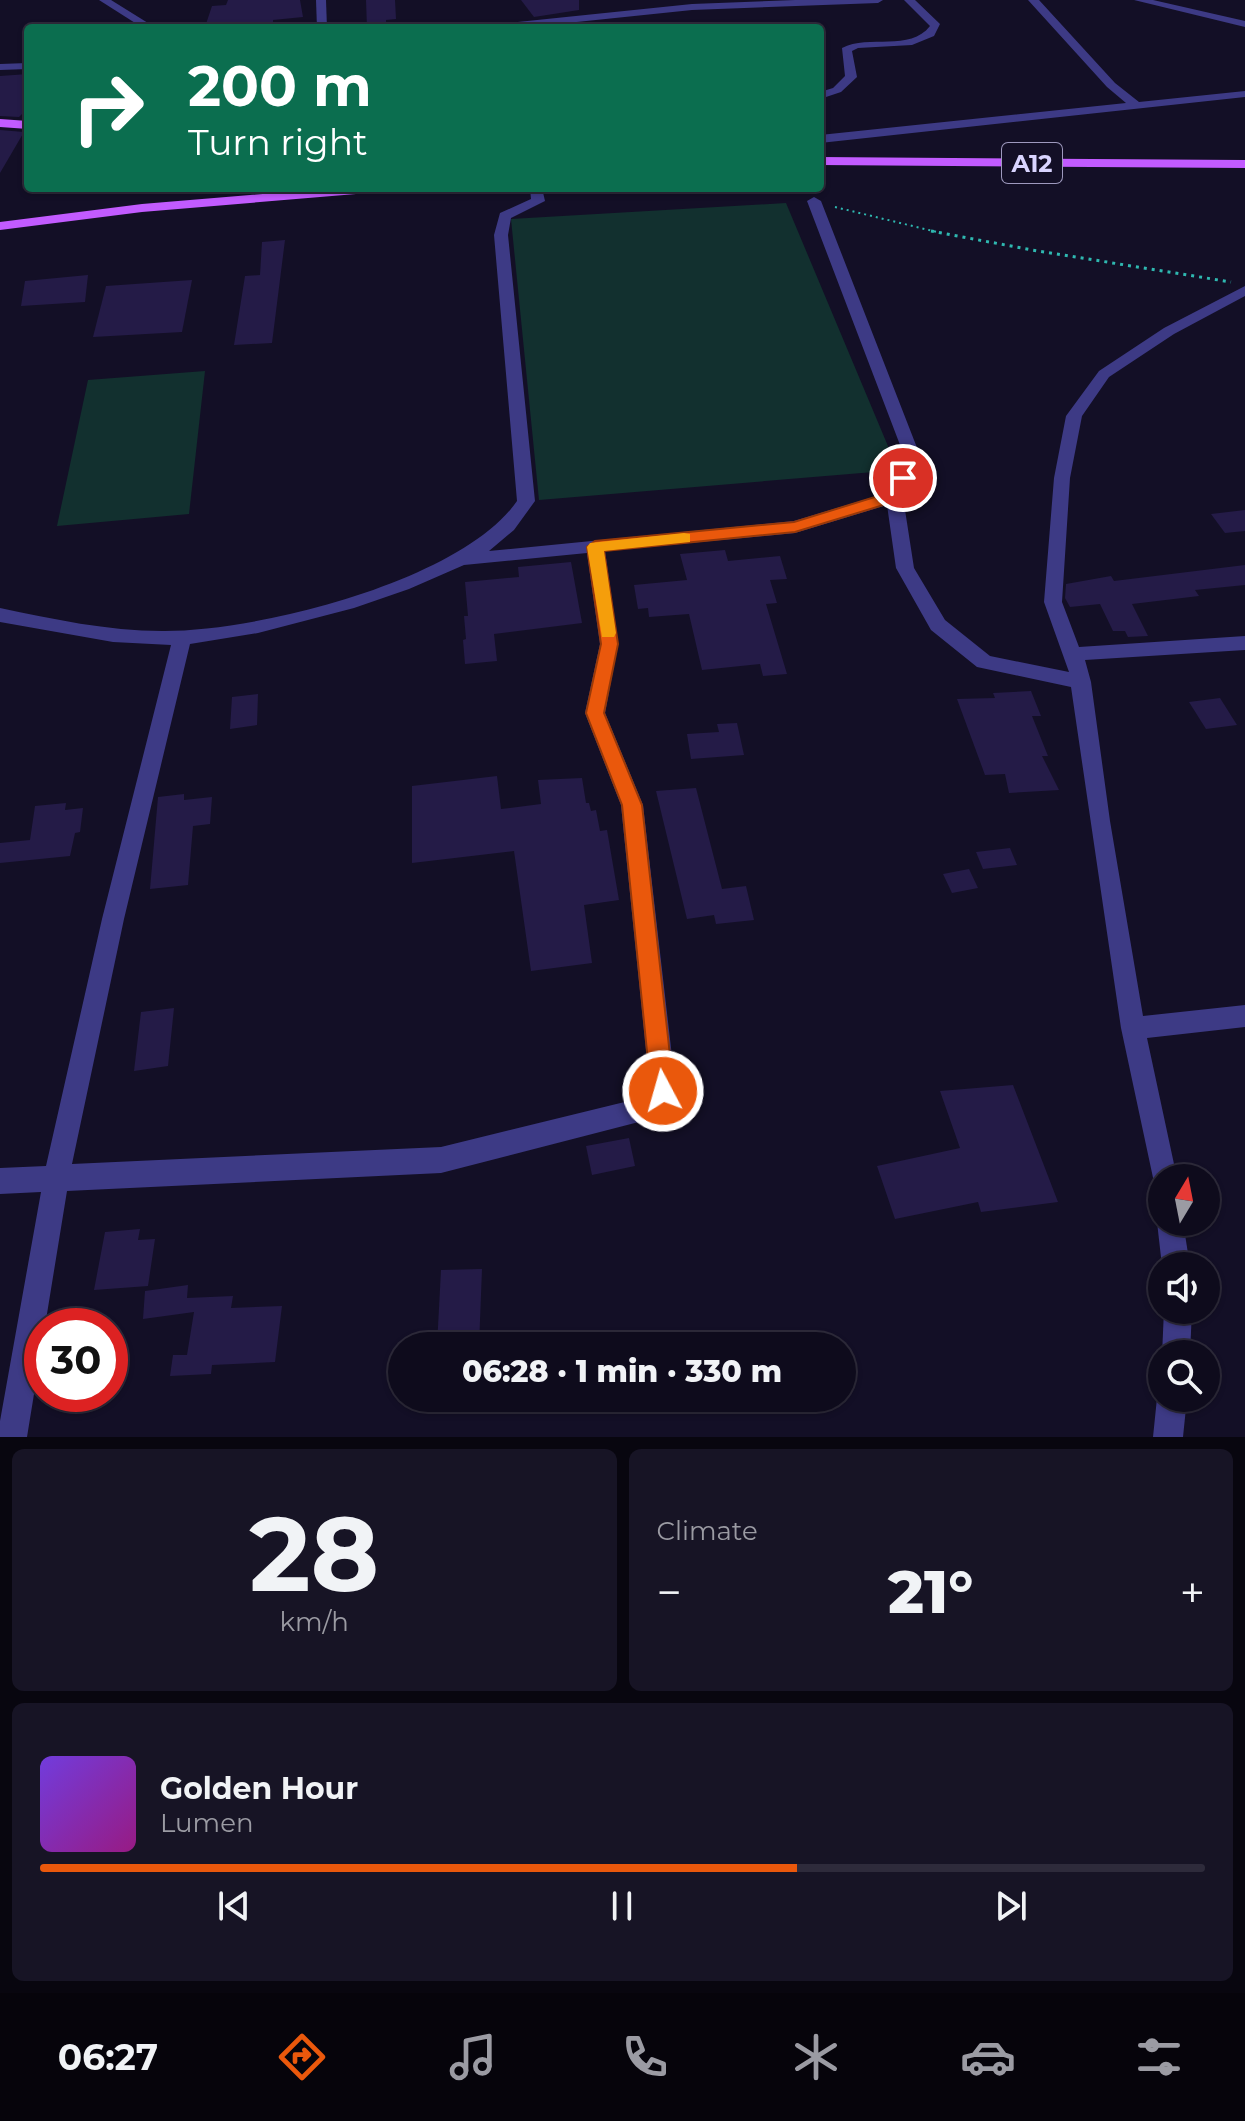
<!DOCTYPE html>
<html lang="en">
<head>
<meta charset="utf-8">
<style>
  :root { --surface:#0e0b1c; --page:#171425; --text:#f1f3f6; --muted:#9b9ba3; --line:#2e2b3b; --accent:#ea580c }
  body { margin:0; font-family:Montserrat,sans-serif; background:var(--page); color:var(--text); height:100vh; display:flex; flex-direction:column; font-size:30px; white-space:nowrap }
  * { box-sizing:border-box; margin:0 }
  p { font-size:26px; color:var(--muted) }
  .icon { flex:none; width:44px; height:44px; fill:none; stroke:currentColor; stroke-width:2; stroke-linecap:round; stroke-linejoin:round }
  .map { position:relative; height:1437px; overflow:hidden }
  .drawer { display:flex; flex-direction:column; gap:12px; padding:12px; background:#08060f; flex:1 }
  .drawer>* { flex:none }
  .banner { position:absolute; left:24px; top:24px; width:800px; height:168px; border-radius:8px; box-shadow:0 2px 6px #0004,0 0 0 2px var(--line); background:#0b6e4f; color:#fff; overflow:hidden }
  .needle { width:52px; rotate:10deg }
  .controls { position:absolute; left:1148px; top:1164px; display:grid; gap:16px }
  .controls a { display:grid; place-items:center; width:72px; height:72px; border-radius:50%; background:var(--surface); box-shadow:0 2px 6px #0004,0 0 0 2px var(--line); font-size:40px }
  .speed { position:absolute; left:24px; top:1308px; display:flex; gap:16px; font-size:40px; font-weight:700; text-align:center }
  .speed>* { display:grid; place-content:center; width:104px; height:104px; border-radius:50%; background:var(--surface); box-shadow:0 2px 6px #0004,0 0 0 2px var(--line); line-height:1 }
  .speed .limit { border:12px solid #d22; background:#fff; color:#111 }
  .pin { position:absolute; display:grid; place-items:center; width:68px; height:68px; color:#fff; margin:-34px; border:4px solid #fff; border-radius:50%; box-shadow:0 2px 8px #0007 }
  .me { position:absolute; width:88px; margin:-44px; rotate:354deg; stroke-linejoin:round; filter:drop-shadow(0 0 6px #0008) }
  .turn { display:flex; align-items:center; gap:28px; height:168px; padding:0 32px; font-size:36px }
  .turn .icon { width:104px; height:104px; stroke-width:2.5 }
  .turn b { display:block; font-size:56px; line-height:68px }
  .big { font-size:60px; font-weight:800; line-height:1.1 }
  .drawer .card { flex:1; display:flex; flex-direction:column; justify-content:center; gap:12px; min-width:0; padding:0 28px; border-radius:12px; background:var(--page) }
  .drawer .dial { align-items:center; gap:0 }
  .dial b { font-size:104px; line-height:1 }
  .song { display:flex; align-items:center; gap:24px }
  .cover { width:96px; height:96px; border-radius:12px; background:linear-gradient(135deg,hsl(260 70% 55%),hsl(310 70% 35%)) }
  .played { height:8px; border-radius:4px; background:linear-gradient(90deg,var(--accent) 65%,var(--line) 65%) }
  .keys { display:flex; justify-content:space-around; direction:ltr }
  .heat { display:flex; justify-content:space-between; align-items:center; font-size:44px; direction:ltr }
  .drawer .tiles { flex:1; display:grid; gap:12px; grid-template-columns:1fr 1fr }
  .card:last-child { grid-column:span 2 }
  .trip { position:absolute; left:388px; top:1332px; width:468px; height:80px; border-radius:40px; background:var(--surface); box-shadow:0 2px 6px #0004,0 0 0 2px var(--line); font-weight:800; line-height:80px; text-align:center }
  .tabs { display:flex; height:128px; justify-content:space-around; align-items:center; background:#06040b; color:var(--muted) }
  .tabs .icon { width:56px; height:56px }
  .tabs .on { color:var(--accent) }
  .tabs b { font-size:36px; color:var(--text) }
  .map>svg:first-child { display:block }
  .green { fill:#12302f }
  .building { fill:#241b47 }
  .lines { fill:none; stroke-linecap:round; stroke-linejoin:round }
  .path-far1 { stroke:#2fb8b0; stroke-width:2; stroke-dasharray:2 4; stroke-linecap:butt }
  .path { stroke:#2fb8b0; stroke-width:3; stroke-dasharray:3 5; stroke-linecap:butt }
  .minor { fill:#3d3a85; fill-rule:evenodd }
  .major { fill:#c25bff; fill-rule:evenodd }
  .route { fill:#ea580c; stroke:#983908; stroke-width:2 }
  .slow { fill:#f59e0b }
  .labels { text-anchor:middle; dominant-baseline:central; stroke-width:8; stroke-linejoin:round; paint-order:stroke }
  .shield { fill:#130f26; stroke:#9e99be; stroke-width:2 }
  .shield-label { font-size:24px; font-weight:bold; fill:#d9d4ff }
</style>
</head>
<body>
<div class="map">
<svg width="1245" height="1437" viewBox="0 0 1245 1437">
  <rect width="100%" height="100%" fill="#130f26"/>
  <g class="green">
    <path d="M786,203L898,470L539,500L511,219Z"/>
    <path d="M205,371L189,514L57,526L88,380Z"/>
  </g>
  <g class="building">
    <path d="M228,0H300L303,17L273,20V28L205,27L212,6L226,5Z"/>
    <path d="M366,0H395L396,19L386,20V28H367Z"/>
    <path d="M521,0H579V10L534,17Z"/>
    <path d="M28,74V108L19,117L0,116V76Z"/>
    <path d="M0,130L24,132L0,173Z"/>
    <path d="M285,240L272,343L234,345L245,276L260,275L262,242Z"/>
    <path d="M88,275L85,302L21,306L25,281Z"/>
    <path d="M192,280L182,332L93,337L106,286Z"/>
    <path d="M1245,510V531L1225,533L1211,514Z"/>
    <path d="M725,550L728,561L780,556L787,579L770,580L777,603L766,604L787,674L763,676L760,664L702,670L689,614L649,617L648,608L638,609L634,585L687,580L680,554Z"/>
    <path d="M571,562L582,623L494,634L497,661L465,664L463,640L466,639L464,616H468L465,582L519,577L518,567Z"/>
    <path d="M1245,565V585L1195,590L1199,596L1132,604L1148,636L1128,637L1125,631H1113L1100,604L1070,607L1065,598L1066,584L1111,576L1114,581Z"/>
    <path d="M1031,691L1041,716H1032L1048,756H1042L1059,790L1009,793L1005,774L985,775L957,699L995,698L993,693Z"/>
    <path d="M258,694L257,725L230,729L232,697Z"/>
    <path d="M1220,698L1237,725L1206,729L1189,702Z"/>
    <path d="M737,723L744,755L691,759L687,734L719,732L717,724Z"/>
    <path d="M497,776L501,809L541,804L538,780L582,778L586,803H589L591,811L596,810L600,831L607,830L619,900L584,905L592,963L531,971L514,851L412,863V786Z"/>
    <path d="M696,788L722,889L746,886L754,920L716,924L714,915L687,919L656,791Z"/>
    <path d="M184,794V800L212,797L210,824L193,826L188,885L150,889L158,797Z"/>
    <path d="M66,803L65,810L83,808L80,832L75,833L70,856L0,863V843L30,840L35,806Z"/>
    <path d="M1010,848L1017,865L983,869L976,852Z"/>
    <path d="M969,869L978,888L952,893L943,874Z"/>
    <path d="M174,1008L168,1066L134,1071L141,1012Z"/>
    <path d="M1013,1085L1058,1202L981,1212L978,1202L895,1219L877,1166L960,1148L940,1091Z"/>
    <path d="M629,1138L635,1166L592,1175L586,1146Z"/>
    <path d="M140,1229L138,1240L155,1239L148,1286L94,1290L105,1232Z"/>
    <path d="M482,1269L479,1346H437L441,1270Z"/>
    <path d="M188,1285L187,1298L233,1296L231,1308L282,1306L275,1362L212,1365L211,1374L170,1376L173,1355H187L194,1312L143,1319L145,1291Z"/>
  </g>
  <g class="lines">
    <path class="path-far1" d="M835,207L941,233"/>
    <path class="path" d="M931,231L1032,250L1231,282"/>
    <g class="minor">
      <path d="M99,0H111L156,28H143Z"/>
      <path d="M316,0H326L327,28H317Z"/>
      <path d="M795,0H883L878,3L692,10L519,28H483L488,25L692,4Z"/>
      <path d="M904,0H915L940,24L934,36L912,45L858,48L852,51L857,77L841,92L820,99V92L833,88L845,76L842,48C869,34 910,52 930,26Z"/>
      <path d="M1028,0H1039L1115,83L1139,102L1245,91V97L820,143V135L1126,103L1107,87Z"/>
      <path d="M1134,0H1153L1245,21V27Z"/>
      <path d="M28,63V69L0,70V64Z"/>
      <path d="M530,188H542L545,201L511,218L508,235L535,501L514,530L489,551L794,521L887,493L905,458L807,201L814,197L821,201L921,458L903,497L914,568L945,620L990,656L1069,672L1044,602L1054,478L1066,416L1099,371L1164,328L1245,286V296L1174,334L1109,377L1082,416L1070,478L1062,602L1079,647L1245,636V650L1085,660L1091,682L1110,821L1143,1016L1245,1005V1027L1147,1038L1177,1178H1162V1190L1155,1187L1121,1028L1071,687L977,667L931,630L896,568L887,505L795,533L605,551L618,644L605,713L643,805L676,1091L662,1116L441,1173L67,1191L45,1326H42V1345L27,1437H0V1421L41,1192L0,1194V1168L46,1166L102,919L171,645L113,642L0,622V608C53,619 107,631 162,631C257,632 462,581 517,501L494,235L500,213L531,199ZM587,553L600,644L585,713L621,805L650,1089L645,1097L441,1147L72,1164L124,919L190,644L258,633L354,608L409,589L464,565Z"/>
      <path d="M1162,1212V1222H1183L1190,1266H1162L1157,1222Z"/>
      <path d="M1164,1310H1192L1190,1354L1162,1355Z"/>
      <path d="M1162,1388V1398H1187L1183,1437H1153L1157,1398Z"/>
    </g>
    <g class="major">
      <path d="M0,119L28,121V129L0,127Z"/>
      <path d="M820,157L1245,160V168L820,165Z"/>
      <path d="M334,188H386L380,192L142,212L0,230V222L142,204Z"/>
    </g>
  </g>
  <path class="route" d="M903,473L911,478L900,500L795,532L604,551L618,644L604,713L642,805L674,1091L671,1098L663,1101L655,1098L651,1091L622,805L586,713L601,644L587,547L595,541L794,522L888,493L898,474Z"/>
  <path class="slow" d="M684,533L690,534V542L604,551L616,633L614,637H602L587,547L590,543Z"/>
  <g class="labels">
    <rect class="shield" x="1002" y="143" width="60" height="40" rx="6"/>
    <g class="shield-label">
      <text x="1032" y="163">A12</text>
    </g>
  </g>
</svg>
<div class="controls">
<a><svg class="needle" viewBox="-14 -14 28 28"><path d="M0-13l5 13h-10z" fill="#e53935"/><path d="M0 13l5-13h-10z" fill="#9b9ba3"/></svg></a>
<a><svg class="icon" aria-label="sound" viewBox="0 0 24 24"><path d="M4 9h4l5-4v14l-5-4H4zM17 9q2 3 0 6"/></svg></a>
<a><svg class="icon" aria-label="search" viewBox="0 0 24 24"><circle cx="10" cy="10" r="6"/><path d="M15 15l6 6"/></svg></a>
</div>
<div class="speed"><div class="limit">30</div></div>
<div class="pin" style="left:903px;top:478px;background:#d93025"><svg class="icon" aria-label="arrive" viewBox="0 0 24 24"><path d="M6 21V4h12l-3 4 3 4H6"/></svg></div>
<svg class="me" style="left:663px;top:1091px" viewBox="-20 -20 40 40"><circle r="17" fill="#ea580c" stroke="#fff" stroke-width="3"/><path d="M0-11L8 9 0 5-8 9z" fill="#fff"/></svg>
<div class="trip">06:28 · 1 min · 330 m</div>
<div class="banner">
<div class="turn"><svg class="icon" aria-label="right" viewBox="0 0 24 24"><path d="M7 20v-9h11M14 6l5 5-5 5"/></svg><div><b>200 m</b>Turn right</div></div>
</div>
</div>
<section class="drawer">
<div class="tiles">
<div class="card dial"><b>28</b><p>km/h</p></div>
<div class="card"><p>Climate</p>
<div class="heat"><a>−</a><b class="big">21°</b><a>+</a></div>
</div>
<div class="card">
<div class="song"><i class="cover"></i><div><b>Golden Hour</b><p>Lumen</p></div></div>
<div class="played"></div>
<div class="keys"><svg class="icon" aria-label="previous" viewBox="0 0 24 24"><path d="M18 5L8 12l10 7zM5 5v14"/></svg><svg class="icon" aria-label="pause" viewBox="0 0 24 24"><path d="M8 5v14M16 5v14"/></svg><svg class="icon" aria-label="next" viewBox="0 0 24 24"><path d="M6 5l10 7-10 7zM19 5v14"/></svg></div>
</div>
</div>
</section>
<nav class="tabs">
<b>06:27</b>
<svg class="icon on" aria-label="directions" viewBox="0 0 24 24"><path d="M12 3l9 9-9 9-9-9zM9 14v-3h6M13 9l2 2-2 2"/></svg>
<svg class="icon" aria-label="music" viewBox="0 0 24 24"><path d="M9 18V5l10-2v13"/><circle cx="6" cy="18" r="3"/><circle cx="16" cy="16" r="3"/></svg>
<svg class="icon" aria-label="phone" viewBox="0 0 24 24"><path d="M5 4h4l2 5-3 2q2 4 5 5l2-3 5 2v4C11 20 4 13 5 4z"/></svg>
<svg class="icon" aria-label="climate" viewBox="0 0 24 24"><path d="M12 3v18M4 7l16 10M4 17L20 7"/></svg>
<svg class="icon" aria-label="car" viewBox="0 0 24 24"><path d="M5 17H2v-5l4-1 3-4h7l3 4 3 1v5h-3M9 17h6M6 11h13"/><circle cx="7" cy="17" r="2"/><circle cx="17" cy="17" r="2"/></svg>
<svg class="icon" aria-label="filters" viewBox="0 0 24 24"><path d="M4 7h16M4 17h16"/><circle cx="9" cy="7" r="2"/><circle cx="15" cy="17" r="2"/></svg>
</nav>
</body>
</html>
